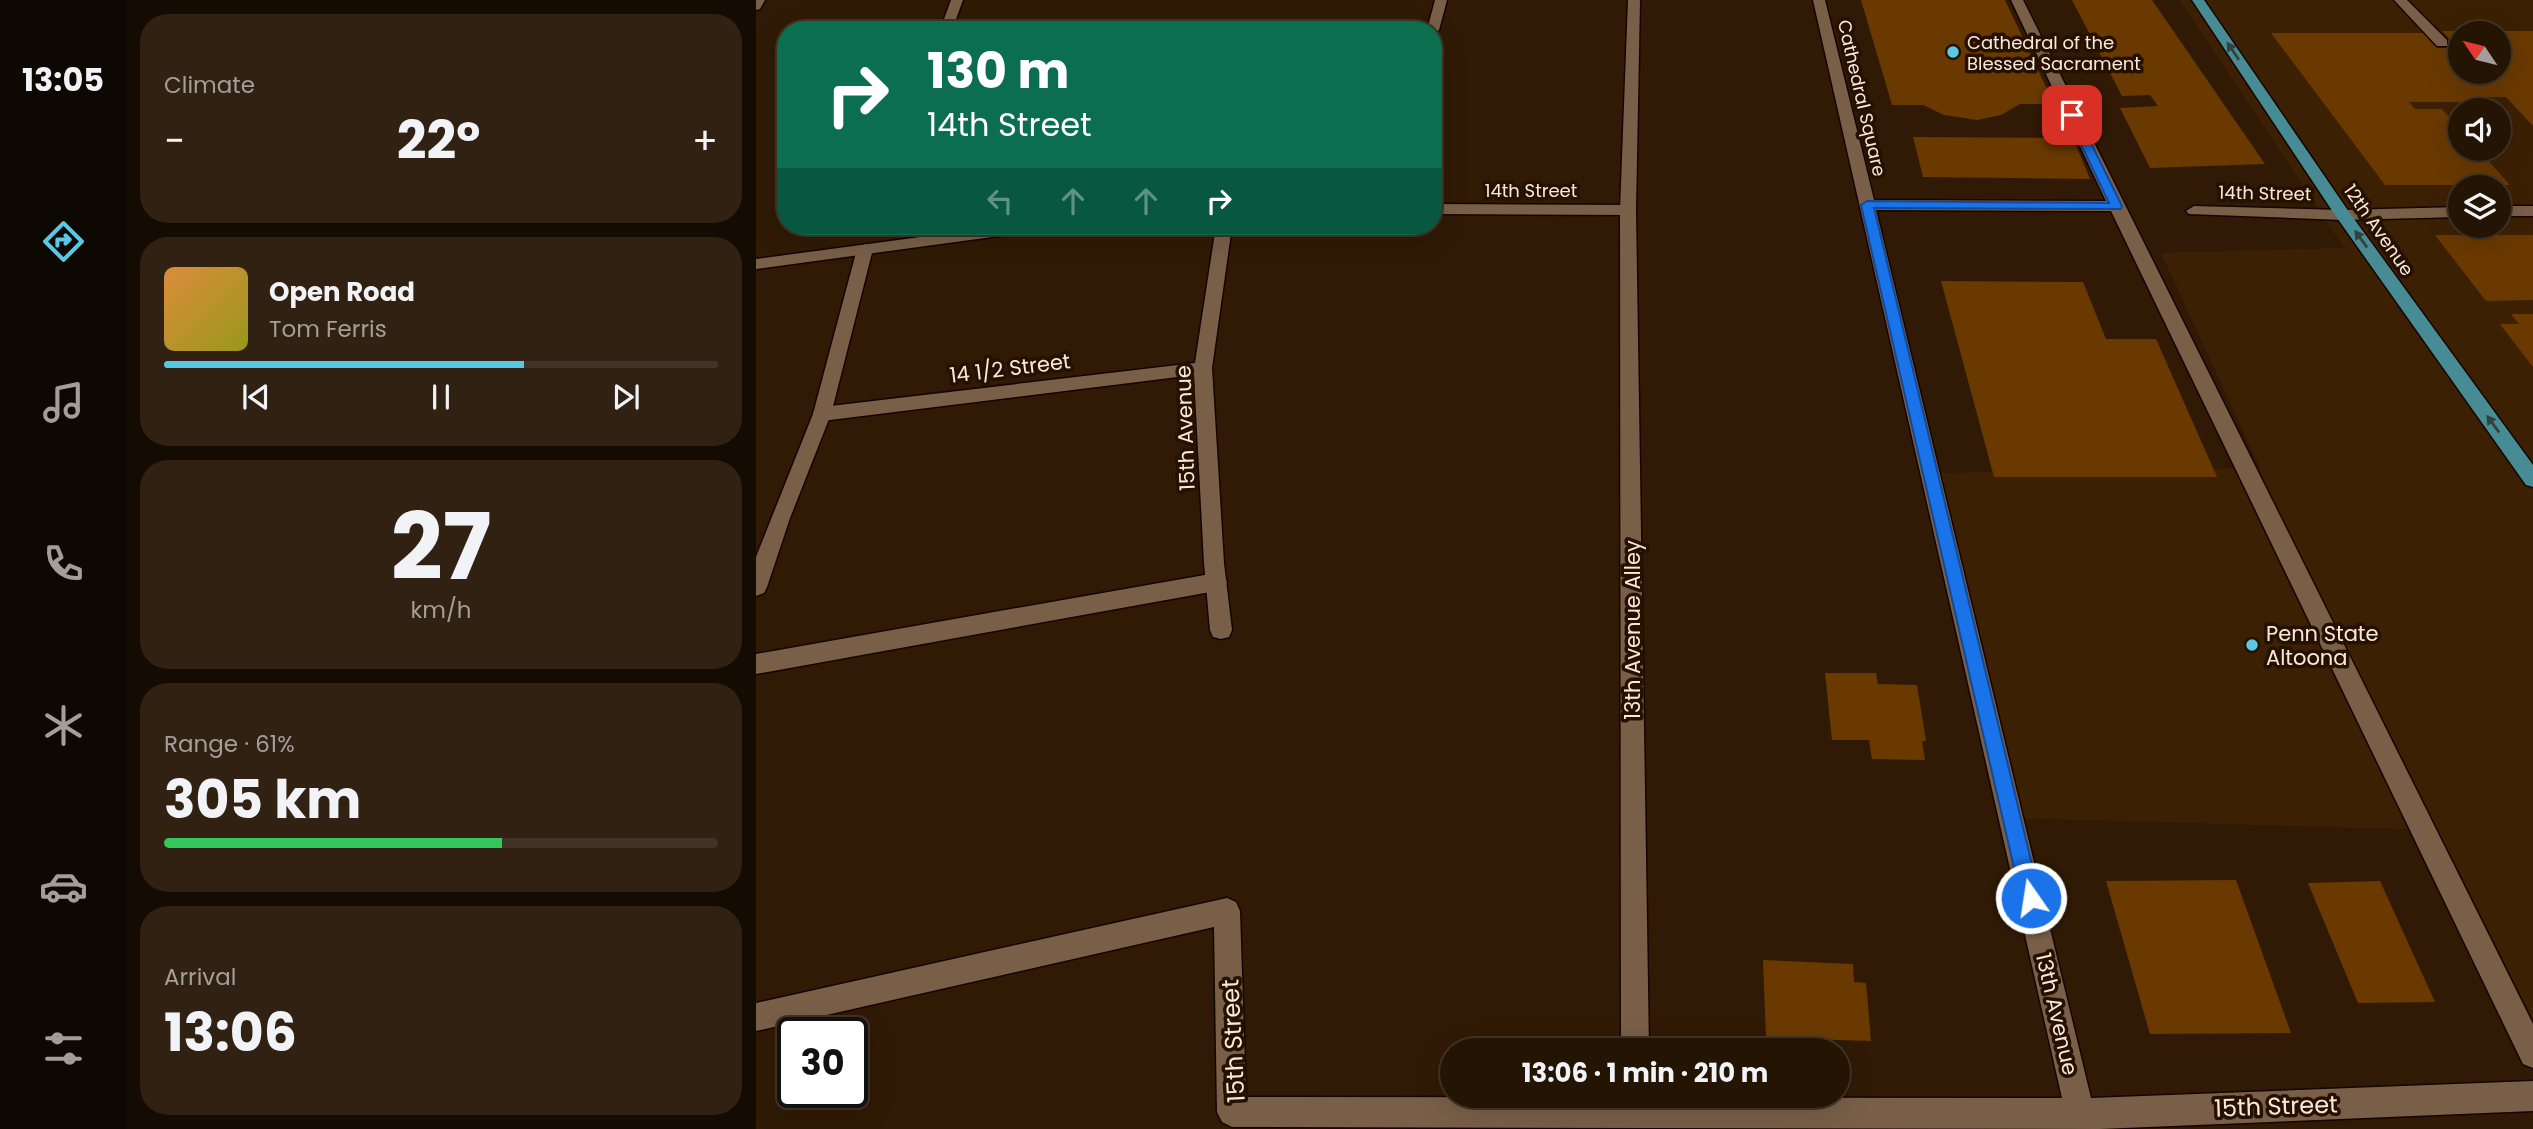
<!DOCTYPE html>
<html lang="en">
<head>
<meta charset="utf-8">
<style>
  :root { --surface:#241404; --page:#302113; --text:#f1f3f6; --muted:#a39e9a; --line:#413326; --accent:#5ac8e5 }
  body { margin:0; font-family:Poppins,sans-serif; background:var(--page); color:var(--text); height:100vh; display:flex; flex-direction:column; font-size:26px; white-space:nowrap }
  * { box-sizing:border-box; margin:0 }
  p { font-size:23px; color:var(--muted) }
  .icon { flex:none; width:38px; height:38px; fill:none; stroke:currentColor; stroke-width:2; stroke-linecap:round; stroke-linejoin:round }
  .map { position:relative; flex:1; overflow:hidden }
  .side { display:flex; flex-direction:column; gap:14px; padding:14px; background:#140b02; width:630px }
  .side>* { flex:none }
  .guide { position:absolute; left:21px; top:21px; width:665px; height:214px; border-radius:28px; box-shadow:0 7px 28px #0002,0 0 0 2px var(--line); background:#0b6e4f; color:#fff; overflow:hidden }
  .needle { width:46px; rotate:305deg }
  .buttons { position:absolute; left:1692px; top:21px; display:grid; gap:14px }
  .buttons a { display:grid; place-items:center; width:63px; height:63px; border-radius:50%; background:var(--surface); box-shadow:0 7px 28px #0002,0 0 0 2px var(--line); font-size:35px }
  .speed { position:absolute; left:21px; top:1017px; display:flex; gap:14px; font-size:35px; font-weight:700; text-align:center }
  .speed>* { display:grid; place-content:center; width:91px; height:91px; border-radius:50%; background:var(--surface); box-shadow:0 7px 28px #0002,0 0 0 2px var(--line); line-height:1 }
  .speed .limit { border:4px solid #111; border-radius:10px; background:#fff; color:#111 }
  .pin { position:absolute; display:grid; place-items:center; width:60px; height:60px; color:#fff; margin:-30px; border-radius:14px; box-shadow:0 4px 10px #0006 }
  .me { position:absolute; width:77px; margin:-38px; rotate:347deg; stroke-linejoin:round; filter:drop-shadow(0 0 5px #0008) }
  .turn { display:flex; align-items:center; gap:24px; height:147px; padding:0 35px; font-size:32px }
  .turn .icon { width:91px; height:91px; stroke-width:2.5 }
  .turn b { display:block; font-size:49px; line-height:60px }
  .lanes { display:flex; align-items:center; height:66px; padding:0 35px; background:#0003; justify-content:center; gap:35px; direction:ltr }
  .lanes .off { opacity:.35 }
  .big { font-size:52px; font-weight:700; line-height:1.1 }
  .side .card { flex:1; display:flex; flex-direction:column; justify-content:center; gap:10px; min-width:0; padding:0 24px; border-radius:28px; background:var(--page) }
  .side .dial { align-items:center; gap:0 }
  .dial b { font-size:91px; line-height:1 }
  .song { display:flex; align-items:center; gap:21px }
  .cover { width:84px; height:84px; border-radius:10px; background:linear-gradient(135deg,hsl(30 70% 55%),hsl(60 70% 35%)) }
  .played { height:7px; border-radius:4px; background:linear-gradient(90deg,var(--accent) 65%,var(--line) 65%) }
  .keys { display:flex; justify-content:space-around; direction:ltr }
  .heat { display:flex; justify-content:space-between; align-items:center; font-size:38px; direction:ltr }
  .charge { height:10px; border-radius:5px; background:linear-gradient(90deg,#34c759 61%,var(--line) 0) }
  .trip { position:absolute; left:684px; top:1038px; width:410px; height:70px; border-radius:35px; background:var(--surface); box-shadow:0 7px 28px #0002,0 0 0 2px var(--line); font-weight:700; line-height:70px; text-align:center }
  main { display:flex; flex:1; min-height:0 }
  .menu { display:flex; flex-direction:column; width:126px; justify-content:space-around; align-items:center; background:#0e0802; color:var(--muted) }
  .menu .icon { width:49px; height:49px }
  .menu .on { color:var(--accent) }
  .menu b { font-size:32px; color:var(--text) }
  .map>svg:first-child { display:block }
  .built { fill:#3c2004; fill-rule:evenodd }
  .building { fill:#693900 }
  .lines { fill:none; stroke-linecap:round; stroke-linejoin:round }
  .lane-casing { stroke:#170400; stroke-width:3 }
  .street-casing { stroke:#170400; stroke-width:3 }
  .primary-casing { stroke:#170400; stroke-width:3 }
  .lane { fill:#795f48; fill-rule:evenodd }
  .street { fill:#795f48; fill-rule:evenodd }
  .primary { fill:#478b94; fill-rule:evenodd }
  .oneway { fill:#33423b }
  .route { fill:#1a73e8; stroke:#114b97; stroke-width:2 }
  .poi-dot { fill:#5ac8e5; stroke:#261100; stroke-width:2.5 }
  .labels { text-anchor:middle; dominant-baseline:central; stroke-width:7; stroke-linejoin:round; paint-order:stroke }
  .far-poi-label { font-size:18px; fill:#f8e8dc; stroke:#261100; text-anchor:start }
  .far-street-label { font-size:18px; fill:#f8e8dc; stroke:#261100 }
  .street-label { font-size:21px; fill:#f8e8dc; stroke:#261100 }
  .poi-label { font-size:21px; fill:#f8e8dc; stroke:#261100; text-anchor:start }
  .near-street-label { font-size:24px; fill:#f8e8dc; stroke:#261100 }
</style>
</head>
<body>
<main>
<nav class="menu">
<b>13:05</b>
<svg class="icon on" aria-label="directions" viewBox="0 0 24 24"><path d="M12 3l9 9-9 9-9-9zM9 14v-3h6M13 9l2 2-2 2"/></svg>
<svg class="icon" aria-label="music" viewBox="0 0 24 24"><path d="M9 18V5l10-2v13"/><circle cx="6" cy="18" r="3"/><circle cx="16" cy="16" r="3"/></svg>
<svg class="icon" aria-label="phone" viewBox="0 0 24 24"><path d="M5 4h4l2 5-3 2q2 4 5 5l2-3 5 2v4C11 20 4 13 5 4z"/></svg>
<svg class="icon" aria-label="climate" viewBox="0 0 24 24"><path d="M12 3v18M4 7l16 10M4 17L20 7"/></svg>
<svg class="icon" aria-label="car" viewBox="0 0 24 24"><path d="M5 17H2v-5l4-1 3-4h7l3 4 3 1v5h-3M9 17h6M6 11h13"/><circle cx="7" cy="17" r="2"/><circle cx="17" cy="17" r="2"/></svg>
<svg class="icon" aria-label="filters" viewBox="0 0 24 24"><path d="M4 7h16M4 17h16"/><circle cx="9" cy="7" r="2"/><circle cx="15" cy="17" r="2"/></svg>
</nav>
<section class="side">
<div class="card"><p>Climate</p>
<div class="heat"><a>−</a><b class="big">22°</b><a>+</a></div>
</div>
<div class="card">
<div class="song"><i class="cover"></i><div><b>Open Road</b><p>Tom Ferris</p></div></div>
<div class="played"></div>
<div class="keys"><svg class="icon" aria-label="previous" viewBox="0 0 24 24"><path d="M18 5L8 12l10 7zM5 5v14"/></svg><svg class="icon" aria-label="pause" viewBox="0 0 24 24"><path d="M8 5v14M16 5v14"/></svg><svg class="icon" aria-label="next" viewBox="0 0 24 24"><path d="M6 5l10 7-10 7zM19 5v14"/></svg></div>
</div>
<div class="card dial"><b>27</b><p>km/h</p></div>
<div class="card"><p>Range · 61%</p><b class="big">305 km</b><div class="charge"></div></div>
<div class="card"><p>Arrival</p><b class="big">13:06</b></div>
</section>
<div class="map">
<svg width="1777" height="1129" viewBox="0 0 1777 1129">
  <rect width="100%" height="100%" fill="#301a05"/>
  <path class="built" d="M1423,0H1777V1019L1682,830L1256,818L1176,473L1504,468L1405,253L1588,248ZM1704,33H1743V72H1704ZM1704,110H1743V149H1704ZM1704,187H1743V226H1704Z"/>
  <g class="building">
    <path d="M1105,0H1249L1298,104H1264L1245,115L1221,120L1188,115L1167,105H1136Z"/>
    <path d="M1316,0H1396L1509,164L1394,168L1364,108L1402,106L1394,95L1366,96Z"/>
    <path d="M1686,31H1704V72H1743V31H1777V126L1750,97H1730L1734,102H1653L1659,109H1686L1704,129V149H1722L1754,185H1629L1515,33H1669L1683,48H1703Z"/>
    <path d="M1157,137L1317,138L1334,179L1167,177Z"/>
    <path d="M1679,235H1777V300L1730,301Z"/>
    <path d="M1185,281L1327,282L1350,339H1400L1461,477H1238Z"/>
    <path d="M1755,314H1777V367L1744,324H1763Z"/>
    <path d="M1069,673H1120L1122,684L1161,685L1170,741H1166L1169,760L1116,759L1113,740H1076Z"/>
    <path d="M1480,880L1535,1033L1394,1034L1350,881Z"/>
    <path d="M1624,881L1679,1002L1602,1003L1552,883Z"/>
    <path d="M1007,960L1097,964L1098,982L1110,983L1115,1041L1010,1038Z"/>
  </g>
  <g class="lines">
    <defs>
      <g id="lane">
        <path d="M195,0H207L196,30H184Z"/>
        <path d="M872,0H884L880,210L893,1050H865L864,210Z"/>
        <path d="M1638,0H1651L1691,40V46H1681Z"/>
        <path d="M109,244L117,249L75,414L34,518L11,587L8,593L0,596V557L57,414L101,249Z"/>
        <path d="M460,573L468,576L471,582L468,588L460,591L0,674V654Z"/>
      </g>
      <g id="street">
        <path d="M0,0H9L4,9L0,10Z"/>
        <path d="M679,0H691L683,30L677,34V30H671Z"/>
        <path d="M1057,0H1069L1118,200L1350,201L1255,0H1267L1777,1024V1068L1767,1064L1355,211L1120,210L1335,1098L1777,1081V1111L1343,1129L476,1127L466,1122L461,1112L458,927L0,1031V1003L471,898L480,902L484,911L490,1097L1306,1098Z"/>
        <path d="M677,204L872,205L880,210L872,215L677,214Z"/>
        <path d="M1438,206L1587,210L1704,207V217L1587,220L1433,214L1430,211Z"/>
        <rect x="1743" y="206" width="34" height="10"/>
        <path d="M247,226H289L281,231L0,269V259Z"/>
        <path d="M460,226H476L456,368L468,563L476,630L473,637L465,639L457,637L454,630L448,563L438,375L66,421L59,419L57,414L59,409L66,407L439,363Z"/>
      </g>
      <path id="primary" d="M1436,0H1448L1593,212L1777,465V487L1770,485L1579,215Z"/>
    </defs>
    <use href="#lane" class="lane-casing"/>
    <use href="#street" class="street-casing"/>
    <use href="#primary" class="primary-casing"/>
    <use href="#lane" class="lane"/>
    <use href="#street" class="street"/>
    <use href="#primary" class="primary"/>
  </g>
  <defs><path id="oneway-solid" d="M-6-.8H1V-3.2L6.5 0L1 3.2V.8H-6Z" transform="scale(1.75)"/></defs>
  <g class="oneway">
    <use href="#oneway-solid" transform="translate(1477 51) rotate(-124)"/>
    <use href="#oneway-solid" transform="translate(1605 239) rotate(-126)"/>
    <use href="#oneway-solid" transform="translate(1737 424) rotate(-126)"/>
  </g>
  <path class="route" d="M1312,112L1321,115L1366,206L1365,209L1118,208L1284,898L1282,905L1275,908L1268,905L1265,898L1105,205L1111,201L1353,203L1311,115Z"/>
  <g class="poi-dot">
    <circle cx="1197" cy="52" r="7"/>
    <circle cx="1496" cy="645" r="7"/>
  </g>
  <g class="labels">
    <g class="far-poi-label">
      <text x="1211" y="42">Cathedral of the<tspan x="1211" dy="21">Blessed Sacrament</tspan></text>
    </g>
    <g class="far-street-label">
      <text transform="translate(1106 98) rotate(77)">Cathedral Square</text>
      <text x="775" y="190">14th Street</text>
      <text transform="translate(1509 193) rotate(1)">14th Street</text>
      <text transform="translate(1623 230) rotate(55)">12th Avenue</text>
    </g>
    <g class="street-label">
      <text transform="translate(254 368) rotate(-7)">14 1/2 Street</text>
      <text transform="translate(429 428) rotate(-92)">15th Avenue</text>
      <text transform="translate(876 630) rotate(-90)">13th Avenue Alley</text>
      <text transform="translate(1301 1014) rotate(77)">13th Avenue</text>
    </g>
    <g class="poi-label">
      <text x="1510" y="633">Penn State<tspan x="1510" dy="24">Altoona</tspan></text>
    </g>
    <g class="near-street-label">
      <text transform="translate(477 1041) rotate(-93)">15th Street</text>
      <text transform="translate(1520 1106) rotate(-2)">15th Street</text>
    </g>
  </g>
</svg>
<div class="buttons">
<a><svg class="needle" viewBox="-14 -14 28 28"><path d="M0-13l5 13h-10z" fill="#e53935"/><path d="M0 13l5-13h-10z" fill="#a39e9a"/></svg></a>
<a><svg class="icon" aria-label="sound" viewBox="0 0 24 24"><path d="M4 9h4l5-4v14l-5-4H4zM17 9q2 3 0 6"/></svg></a>
<a><svg class="icon" aria-label="layers" viewBox="0 0 24 24"><path d="M12 4l9 5-9 5-9-5zM3 14l9 5 9-5"/></svg></a>
</div>
<div class="speed"><div class="limit">30</div></div>
<div class="pin" style="left:1316px;top:115px;background:#d93025"><svg class="icon" aria-label="arrive" viewBox="0 0 24 24"><path d="M6 21V4h12l-3 4 3 4H6"/></svg></div>
<svg class="me" style="left:1275px;top:898px" viewBox="-20 -20 40 40"><circle r="17" fill="#1a73e8" stroke="#fff" stroke-width="3"/><path d="M0-11L8 9 0 5-8 9z" fill="#fff"/></svg>
<div class="trip">13:06 · 1 min · 210 m</div>
<div class="guide">
<div class="turn"><svg class="icon" aria-label="right" viewBox="0 0 24 24"><path d="M7 20v-9h11M14 6l5 5-5 5"/></svg><div><b>130 m</b>14th Street</div></div>
<div class="lanes"><svg class="icon off" aria-label="left" viewBox="0 0 24 24"><path d="M17 20v-9H6M10 6l-5 5 5 5"/></svg><svg class="icon off" aria-label="ahead" viewBox="0 0 24 24"><path d="M12 20V5M6 11l6-6 6 6"/></svg><svg class="icon off" aria-label="ahead" viewBox="0 0 24 24"><path d="M12 20V5M6 11l6-6 6 6"/></svg><svg class="icon" aria-label="right" viewBox="0 0 24 24"><path d="M7 20v-9h11M14 6l5 5-5 5"/></svg></div>
</div>
</div>
</main>
</body>
</html>
